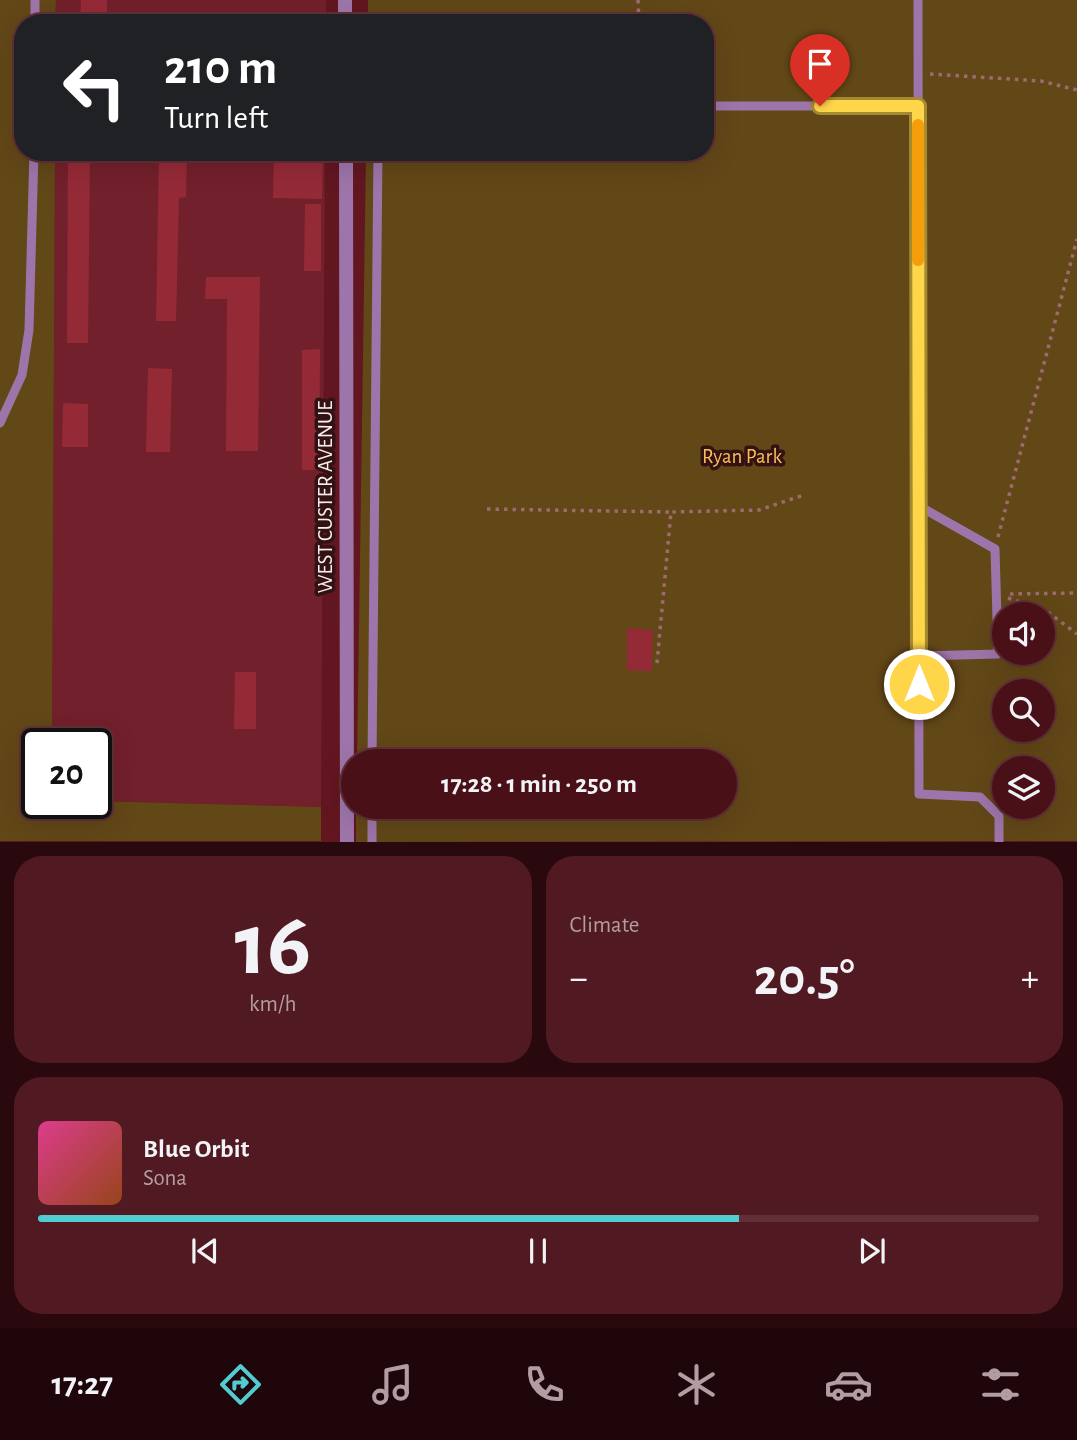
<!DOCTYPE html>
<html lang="en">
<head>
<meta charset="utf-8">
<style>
  :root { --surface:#4a1018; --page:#511921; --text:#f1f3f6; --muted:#b29da2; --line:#613037; --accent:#52ccd1 }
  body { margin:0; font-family:"Alegreya Sans",sans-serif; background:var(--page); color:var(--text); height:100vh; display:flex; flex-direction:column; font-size:26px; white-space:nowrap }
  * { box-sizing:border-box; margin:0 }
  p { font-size:23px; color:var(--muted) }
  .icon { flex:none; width:38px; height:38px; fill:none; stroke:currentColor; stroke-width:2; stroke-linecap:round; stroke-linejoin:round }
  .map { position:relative; height:842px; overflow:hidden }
  .sheet { display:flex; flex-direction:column; gap:14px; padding:14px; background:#29090d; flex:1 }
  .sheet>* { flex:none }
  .banner { position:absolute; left:14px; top:14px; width:700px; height:147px; border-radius:28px; box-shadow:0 7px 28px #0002,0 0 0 2px var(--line); background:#202124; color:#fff; overflow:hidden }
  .tools { position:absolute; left:992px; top:602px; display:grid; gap:14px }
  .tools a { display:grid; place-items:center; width:63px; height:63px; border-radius:50%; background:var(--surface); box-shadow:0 7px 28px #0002,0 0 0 2px var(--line); font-size:35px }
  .speed { position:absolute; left:21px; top:728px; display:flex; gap:14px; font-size:35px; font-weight:700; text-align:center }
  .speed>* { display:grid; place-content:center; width:91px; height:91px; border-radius:50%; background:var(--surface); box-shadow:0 7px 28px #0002,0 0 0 2px var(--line); line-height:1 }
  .speed .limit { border:4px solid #111; border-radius:10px; background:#fff; color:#111 }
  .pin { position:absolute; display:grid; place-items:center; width:60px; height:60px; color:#fff; margin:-72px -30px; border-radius:50% 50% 50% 0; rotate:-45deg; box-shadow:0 0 7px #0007 }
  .pin .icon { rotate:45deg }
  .me { position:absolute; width:77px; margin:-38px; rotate:0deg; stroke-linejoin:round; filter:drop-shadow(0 0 5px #0008) }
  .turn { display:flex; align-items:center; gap:24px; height:147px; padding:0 35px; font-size:32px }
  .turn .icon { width:91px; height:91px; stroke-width:2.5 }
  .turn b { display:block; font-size:49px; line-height:60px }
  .big { font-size:52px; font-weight:700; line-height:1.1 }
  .sheet .card { flex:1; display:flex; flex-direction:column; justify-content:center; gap:10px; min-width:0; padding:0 24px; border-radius:28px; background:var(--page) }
  .sheet .dial { align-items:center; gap:0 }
  .dial b { font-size:91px; line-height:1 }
  .song { display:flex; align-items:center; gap:21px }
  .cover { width:84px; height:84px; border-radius:10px; background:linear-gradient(135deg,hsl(330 70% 55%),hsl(20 70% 35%)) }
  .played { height:7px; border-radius:4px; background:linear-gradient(90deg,var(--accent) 70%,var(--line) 70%) }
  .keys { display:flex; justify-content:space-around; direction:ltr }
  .heat { display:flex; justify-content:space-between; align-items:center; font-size:38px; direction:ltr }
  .sheet .tiles { flex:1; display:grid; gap:14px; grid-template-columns:1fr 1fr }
  .card:last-child { grid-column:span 2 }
  .trip { position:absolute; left:341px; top:749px; width:396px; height:70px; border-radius:35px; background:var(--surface); box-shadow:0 7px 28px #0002,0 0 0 2px var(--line); font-weight:700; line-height:70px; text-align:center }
  .dock { display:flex; height:112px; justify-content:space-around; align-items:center; background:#1e060a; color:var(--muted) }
  .dock .icon { width:49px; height:49px }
  .dock .selected { color:var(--accent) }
  .dock b { font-size:32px; color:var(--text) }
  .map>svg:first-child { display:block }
  .built { fill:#72202b }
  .green { fill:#624717; fill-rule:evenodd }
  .building { fill:#952a37 }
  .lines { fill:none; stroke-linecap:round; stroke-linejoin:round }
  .path { stroke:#9d6a70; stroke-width:3.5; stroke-dasharray:3.5 5; stroke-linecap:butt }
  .lane { stroke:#9e75aa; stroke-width:9 }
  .street { stroke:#9e75aa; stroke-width:14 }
  .route-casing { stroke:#a68a30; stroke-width:18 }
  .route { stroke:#ffd54a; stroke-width:12 }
  .slow { stroke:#f59e0b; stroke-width:12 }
  .labels { text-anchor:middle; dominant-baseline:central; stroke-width:7; stroke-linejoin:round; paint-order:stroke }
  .park-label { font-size:21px; fill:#fbbe57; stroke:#331214 }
  .street-label { font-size:21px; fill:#f8eeee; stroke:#331214 }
</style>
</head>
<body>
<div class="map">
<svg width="1077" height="842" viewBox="0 0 1077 842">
  <rect width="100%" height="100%" fill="#621620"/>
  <g class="built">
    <path d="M56,0H326V23H55Z"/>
    <path d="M55,152H325L321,807L96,801V744H52Z"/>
  </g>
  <g class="green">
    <path d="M0,0H56L55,23H23V152H55L52,744H37V803L96,801L321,807V841H0Z"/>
    <path d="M368,0H1077V841L356,842V807H724V761H357L366,152H705V23H368ZM1004,614H1043V653H1004ZM1004,691H1043V730H1004ZM1004,768H1043V807H1004Z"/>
  </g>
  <g class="building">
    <path d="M81,0H107V23H80Z"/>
    <path d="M68,152H90L88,343H67Z"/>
    <path d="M159,152H187L186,197L179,198L176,321H156Z"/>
    <path d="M274,152H323L322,199L273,198Z"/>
    <path d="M305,204H321V271H304Z"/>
    <path d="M206,277H260L258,451H226L227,299H205Z"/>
    <path d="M320,349L319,470H302V350Z"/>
    <path d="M148,368L172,369L170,452H146Z"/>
    <path d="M63,403L88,404V447H62Z"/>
    <path d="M627,628L653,630L652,671L627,670Z"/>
    <path d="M235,672H256V729H234Z"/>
  </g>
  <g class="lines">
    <g class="path">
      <path d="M638,0L639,23"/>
      <path d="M930,74L1041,81L1077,90"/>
      <path d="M487,509L671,512"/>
      <path d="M998,537L1077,239"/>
      <path d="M1010,594L1077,593"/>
      <path d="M1008,598L1045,610L1077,634"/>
      <path d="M657,663L671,512L759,510L804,495"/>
    </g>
    <g class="lane">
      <path d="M918,0L919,794L980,797L999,816V842"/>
      <path d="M35,23V0"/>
      <path d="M705,106H918"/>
      <path d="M0,423L22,375L29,330L34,152"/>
      <path d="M919,656L998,654L995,549L919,506"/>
      <path d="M372,761L378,152"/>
      <path d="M372,842V807"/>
    </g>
    <g class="street">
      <path d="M345,0V23"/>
      <path d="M346,152L347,842"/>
    </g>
  </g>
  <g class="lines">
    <defs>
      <path id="route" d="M820,106H918L919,684"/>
    </defs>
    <use href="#route" class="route-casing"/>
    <use href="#route" class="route"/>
    <path class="slow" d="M918,125V260"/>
  </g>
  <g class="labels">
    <g class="park-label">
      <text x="742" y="456">Ryan Park</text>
    </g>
    <g class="street-label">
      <text transform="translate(325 497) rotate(-90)">WEST CUSTER AVENUE</text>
    </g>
  </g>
</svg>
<div class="tools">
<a><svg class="icon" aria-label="sound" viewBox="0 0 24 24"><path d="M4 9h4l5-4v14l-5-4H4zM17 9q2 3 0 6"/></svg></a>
<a><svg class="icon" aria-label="search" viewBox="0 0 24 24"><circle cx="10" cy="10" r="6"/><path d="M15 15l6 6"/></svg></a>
<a><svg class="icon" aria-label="layers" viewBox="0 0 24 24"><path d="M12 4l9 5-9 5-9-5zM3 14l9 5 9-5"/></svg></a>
</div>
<div class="speed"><div class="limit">20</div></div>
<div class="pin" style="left:820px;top:106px;background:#d93025"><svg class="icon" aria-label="arrive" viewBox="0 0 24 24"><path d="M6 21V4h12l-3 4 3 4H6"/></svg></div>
<svg class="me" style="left:919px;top:684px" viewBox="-20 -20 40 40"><circle r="17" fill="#ffd54a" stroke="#fff" stroke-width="3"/><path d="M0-11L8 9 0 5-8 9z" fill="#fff"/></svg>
<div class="trip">17:28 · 1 min · 250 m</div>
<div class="banner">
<div class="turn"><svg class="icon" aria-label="left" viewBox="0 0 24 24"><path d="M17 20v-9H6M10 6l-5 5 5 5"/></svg><div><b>210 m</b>Turn left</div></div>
</div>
</div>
<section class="sheet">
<div class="tiles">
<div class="card dial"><b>16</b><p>km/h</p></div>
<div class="card"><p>Climate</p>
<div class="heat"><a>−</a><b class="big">20.5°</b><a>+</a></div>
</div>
<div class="card">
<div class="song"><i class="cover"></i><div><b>Blue Orbit</b><p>Sona</p></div></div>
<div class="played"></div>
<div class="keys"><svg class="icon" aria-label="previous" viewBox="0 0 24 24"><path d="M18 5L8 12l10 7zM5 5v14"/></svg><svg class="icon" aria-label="pause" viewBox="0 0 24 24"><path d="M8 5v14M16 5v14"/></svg><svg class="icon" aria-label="next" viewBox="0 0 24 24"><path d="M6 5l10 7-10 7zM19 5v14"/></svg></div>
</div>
</div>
</section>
<nav class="dock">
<b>17:27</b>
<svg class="icon selected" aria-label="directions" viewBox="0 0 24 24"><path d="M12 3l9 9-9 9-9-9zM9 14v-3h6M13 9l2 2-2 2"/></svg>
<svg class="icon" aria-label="music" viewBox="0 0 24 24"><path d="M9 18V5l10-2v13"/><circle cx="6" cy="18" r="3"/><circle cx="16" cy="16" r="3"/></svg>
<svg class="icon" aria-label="phone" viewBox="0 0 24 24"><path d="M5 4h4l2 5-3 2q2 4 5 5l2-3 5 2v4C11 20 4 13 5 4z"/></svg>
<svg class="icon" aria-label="climate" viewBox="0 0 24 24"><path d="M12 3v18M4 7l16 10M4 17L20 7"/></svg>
<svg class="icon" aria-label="car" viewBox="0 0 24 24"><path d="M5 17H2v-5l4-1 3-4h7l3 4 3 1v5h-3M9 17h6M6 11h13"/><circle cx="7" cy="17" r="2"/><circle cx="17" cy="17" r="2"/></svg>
<svg class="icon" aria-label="filters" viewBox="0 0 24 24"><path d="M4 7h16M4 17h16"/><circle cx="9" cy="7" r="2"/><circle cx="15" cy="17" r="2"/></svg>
</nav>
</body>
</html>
